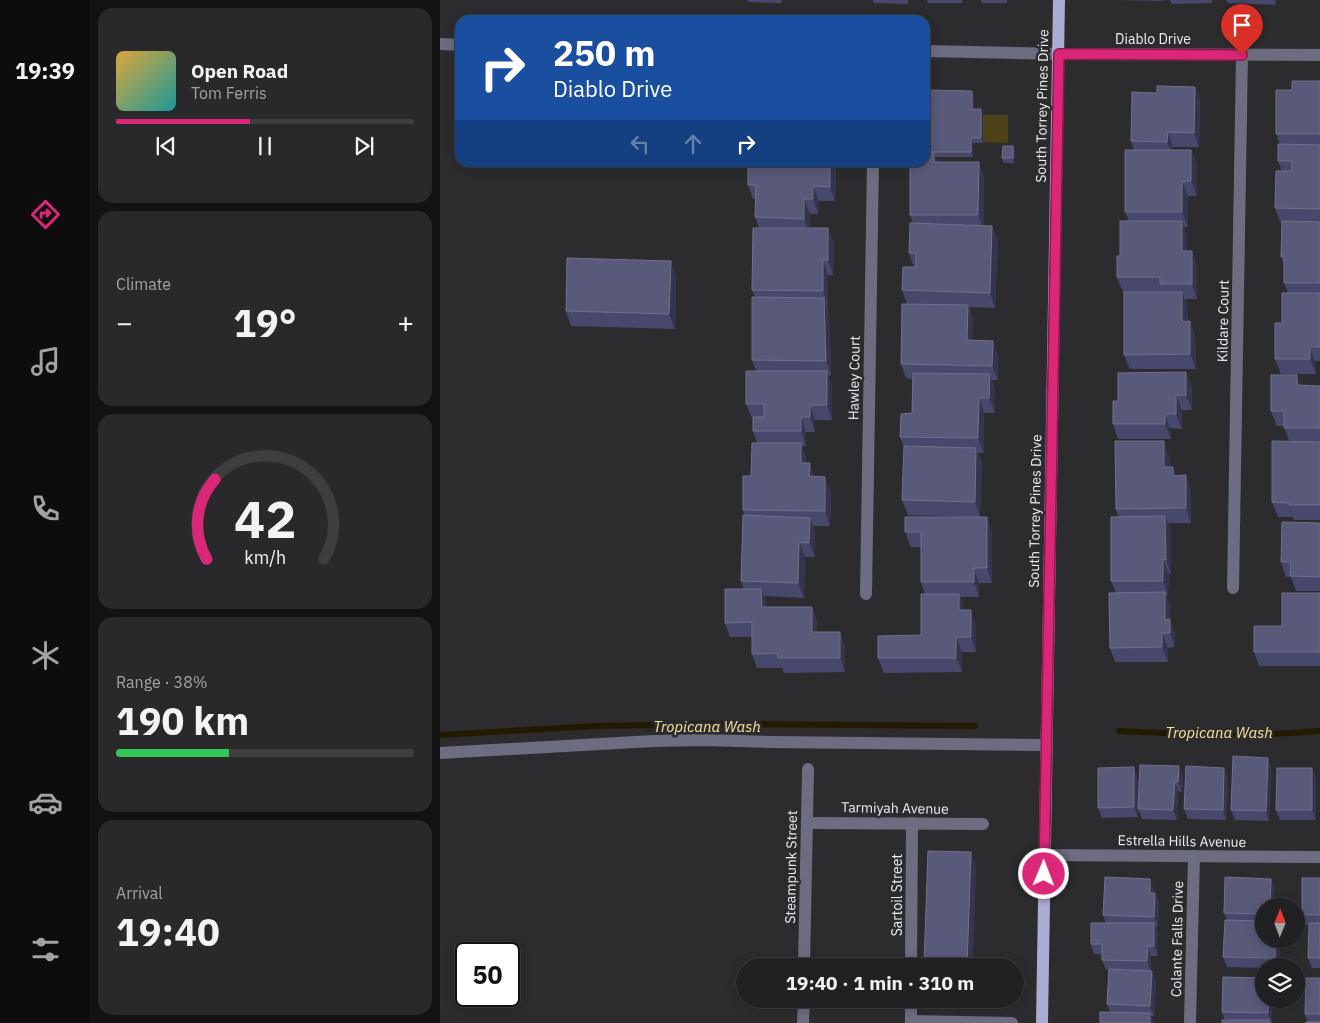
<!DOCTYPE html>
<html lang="en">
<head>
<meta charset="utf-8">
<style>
  :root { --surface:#212123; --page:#29292b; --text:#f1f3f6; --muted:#a2a3a6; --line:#3e3e41; --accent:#db2777 }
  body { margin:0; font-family:"IBM Plex Sans",sans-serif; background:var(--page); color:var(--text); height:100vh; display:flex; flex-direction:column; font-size:19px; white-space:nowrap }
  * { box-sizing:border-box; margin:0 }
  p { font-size:16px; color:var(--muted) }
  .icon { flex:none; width:28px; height:28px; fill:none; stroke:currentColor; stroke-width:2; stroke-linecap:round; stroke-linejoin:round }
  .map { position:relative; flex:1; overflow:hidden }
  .side { display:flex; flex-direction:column; gap:8px; padding:8px; background:#121213; width:350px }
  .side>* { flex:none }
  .guide { position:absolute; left:15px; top:15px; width:475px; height:152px; border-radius:15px; box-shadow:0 2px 12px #0003,0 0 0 1px var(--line); background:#1a4fa0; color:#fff; overflow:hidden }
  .needle { width:32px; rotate:1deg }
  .controls { position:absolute; left:815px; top:898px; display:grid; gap:10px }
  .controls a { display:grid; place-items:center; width:50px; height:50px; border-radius:50%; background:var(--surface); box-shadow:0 2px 12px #0003,0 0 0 1px var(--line); font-size:25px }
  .speed { position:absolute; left:15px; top:942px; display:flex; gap:10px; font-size:25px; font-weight:700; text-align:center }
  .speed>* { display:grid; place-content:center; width:65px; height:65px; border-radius:50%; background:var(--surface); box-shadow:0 2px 12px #0003,0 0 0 1px var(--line); line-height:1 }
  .speed .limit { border:2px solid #111; border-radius:8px; background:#fff; color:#111 }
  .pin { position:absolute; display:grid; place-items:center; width:42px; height:42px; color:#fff; margin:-51px -21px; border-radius:50% 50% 50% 0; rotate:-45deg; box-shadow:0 0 5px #0007 }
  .pin .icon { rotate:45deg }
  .me { position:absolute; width:55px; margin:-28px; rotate:1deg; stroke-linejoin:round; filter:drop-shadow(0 0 4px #0008) }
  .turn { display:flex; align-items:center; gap:18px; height:105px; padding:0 15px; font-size:22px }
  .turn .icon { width:65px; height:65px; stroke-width:2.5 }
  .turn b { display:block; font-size:35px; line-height:42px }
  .lanes { display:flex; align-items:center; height:48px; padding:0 15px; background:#0003; justify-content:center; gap:25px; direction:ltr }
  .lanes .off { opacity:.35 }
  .big { font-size:38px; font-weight:700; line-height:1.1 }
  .side .widget { flex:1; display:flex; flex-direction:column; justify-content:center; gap:8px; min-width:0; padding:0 18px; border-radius:15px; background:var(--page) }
  .side .dial { align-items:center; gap:0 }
  .dial svg { height:130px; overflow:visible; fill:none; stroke:var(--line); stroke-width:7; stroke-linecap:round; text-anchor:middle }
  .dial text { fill:var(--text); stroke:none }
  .song { display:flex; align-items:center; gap:15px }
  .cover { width:60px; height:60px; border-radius:8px; background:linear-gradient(135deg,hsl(40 70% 55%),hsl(180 70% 35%)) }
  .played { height:5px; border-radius:2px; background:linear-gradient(90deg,var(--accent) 45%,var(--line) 45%) }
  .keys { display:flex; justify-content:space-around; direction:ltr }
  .heat { display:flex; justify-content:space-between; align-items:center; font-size:28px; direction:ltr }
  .charge { height:8px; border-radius:4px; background:linear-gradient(90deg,#34c759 38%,var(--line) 0) }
  .trip { position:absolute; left:296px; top:958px; width:288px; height:50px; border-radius:25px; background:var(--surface); box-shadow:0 2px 12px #0003,0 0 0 1px var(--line); font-weight:700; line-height:50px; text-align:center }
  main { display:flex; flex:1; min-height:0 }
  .dock { display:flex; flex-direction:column; width:90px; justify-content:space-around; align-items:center; background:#0d0d0e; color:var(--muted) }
  .dock .icon { width:35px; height:35px }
  .dock .current { color:var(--accent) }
  .dock b { font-size:22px; color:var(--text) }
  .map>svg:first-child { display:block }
  .green { fill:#4d4318 }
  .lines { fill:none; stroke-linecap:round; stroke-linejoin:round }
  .stream { stroke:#201a03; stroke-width:6 }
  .minor { stroke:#6c6d80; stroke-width:12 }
  .major { stroke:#abacd3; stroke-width:12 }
  .wall { fill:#47486b }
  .shaded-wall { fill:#35354d }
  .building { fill:#595979; stroke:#70718c }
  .route-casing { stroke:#8e194d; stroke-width:12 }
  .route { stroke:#db2777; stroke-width:9 }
  .labels { text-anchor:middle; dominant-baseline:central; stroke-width:5; stroke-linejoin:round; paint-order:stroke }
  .street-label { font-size:14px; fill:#edeef0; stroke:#2c2c2f }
  .water-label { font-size:15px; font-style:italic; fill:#f7e49a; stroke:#2c2c2f }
</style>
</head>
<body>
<main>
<nav class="dock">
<b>19:39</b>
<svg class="icon current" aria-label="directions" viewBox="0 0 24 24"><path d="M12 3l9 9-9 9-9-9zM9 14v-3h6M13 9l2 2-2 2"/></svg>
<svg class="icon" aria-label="music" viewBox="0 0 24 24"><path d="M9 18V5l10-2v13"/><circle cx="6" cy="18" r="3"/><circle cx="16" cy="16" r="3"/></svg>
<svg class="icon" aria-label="phone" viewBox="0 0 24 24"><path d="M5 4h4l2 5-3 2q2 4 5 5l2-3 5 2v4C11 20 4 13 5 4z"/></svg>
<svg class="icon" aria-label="climate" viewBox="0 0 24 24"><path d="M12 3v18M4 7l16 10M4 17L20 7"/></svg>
<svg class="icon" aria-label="car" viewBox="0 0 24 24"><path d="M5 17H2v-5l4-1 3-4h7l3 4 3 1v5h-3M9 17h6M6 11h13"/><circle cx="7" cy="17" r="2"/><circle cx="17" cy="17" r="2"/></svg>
<svg class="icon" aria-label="filters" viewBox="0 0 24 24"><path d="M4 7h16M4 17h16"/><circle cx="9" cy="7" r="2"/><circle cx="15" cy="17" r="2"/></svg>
</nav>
<section class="side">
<div class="widget">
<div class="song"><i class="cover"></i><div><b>Open Road</b><p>Tom Ferris</p></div></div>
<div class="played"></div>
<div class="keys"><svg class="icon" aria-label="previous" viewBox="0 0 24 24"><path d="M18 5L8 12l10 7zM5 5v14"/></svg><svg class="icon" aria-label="pause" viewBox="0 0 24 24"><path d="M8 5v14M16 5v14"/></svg><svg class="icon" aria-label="next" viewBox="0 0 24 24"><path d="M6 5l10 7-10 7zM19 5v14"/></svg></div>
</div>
<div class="widget"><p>Climate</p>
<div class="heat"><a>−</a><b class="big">19°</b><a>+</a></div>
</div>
<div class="widget dial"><svg viewBox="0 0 100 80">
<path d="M14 69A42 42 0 1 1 86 69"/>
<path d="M14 69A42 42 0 0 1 19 20" stroke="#db2777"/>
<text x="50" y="56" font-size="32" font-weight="700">42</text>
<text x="50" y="72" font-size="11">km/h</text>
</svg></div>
<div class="widget"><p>Range · 38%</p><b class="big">190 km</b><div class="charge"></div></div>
<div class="widget"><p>Arrival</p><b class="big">19:40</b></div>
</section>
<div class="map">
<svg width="880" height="1023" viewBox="0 0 880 1023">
  <rect width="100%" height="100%" fill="#2c2c2f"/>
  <path class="green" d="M543,115H568V143L543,142Z"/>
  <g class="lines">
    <g class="stream">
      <path d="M679,731C746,734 813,737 880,731"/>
      <path d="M0,735L157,726L278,724L535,726"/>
    </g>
    <g class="minor">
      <path d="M0,44L20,45"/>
      <path d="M485,51L619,54L880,55"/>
      <path d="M793,588L802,55"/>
      <path d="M426,594L433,162"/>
      <path d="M0,753L213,741L265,740L331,742L606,745"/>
      <path d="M367,823L543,824"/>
      <path d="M604,855L880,857"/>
      <path d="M364,966L368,769"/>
      <path d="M471,966L472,823"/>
      <path d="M471,1021L572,1023"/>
      <path d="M363,1023L364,999"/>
      <path d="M471,1023V999"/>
      <path d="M750,1023L754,856"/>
    </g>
    <path class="major" d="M602,1023L619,0"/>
  </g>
  <g class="wall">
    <path d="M307,0H342L341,3L308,2Z"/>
    <path d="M433,0H468V4L434,3Z"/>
    <path d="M487,0H522V3H488Z"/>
    <path d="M541,0H567V3H542Z"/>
    <path d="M679,0H723L722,1Z"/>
    <path d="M730,0H772V3L732,4Z"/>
    <path d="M786,0H836L835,5L788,3Z"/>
    <path d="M880,81V361H875L876,374H841L835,359L848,293L844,283V264L841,257L842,223H841L835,208L842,171L838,161L840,144L836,134L852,90Z"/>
    <path d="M755,87L760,101L759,147H733V150H751L757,164V196H748V227H744L747,235V251H752L757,266V299H745L747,307L748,321H750L755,336L756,369H690L684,355L723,292H683L677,277L680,256L689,221L685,212L694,150L691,141L717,93Z"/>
    <path d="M485,90L532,91L534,96V109L543,114V143H533V157H496L497,162H539L544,177V226H552L558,241L555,308L529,307L533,320V340L558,356V380H552L555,389V413H544V453H538L542,462L540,517L552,532V583H539V597H520L524,610L536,625V652H522V672L444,673L438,658L481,635L485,594L481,582V547H471L465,532L535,517L468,515L462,500L464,447L460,437L472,413L473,379L466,378L461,364L467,304L462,290L474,267L469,253L473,223L470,215L490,119V113L485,112Z"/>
    <path d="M573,146L575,151L574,163H564L562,158Z"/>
    <path d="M308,162H394L396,166L395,201H379L378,214H370L369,228L394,243L393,275H388V306H387L389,312L391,375H388L392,386V420H375V432H366V446H362L366,458V463L374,476L391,491L390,526H373L375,532V557H365L364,598L324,596L327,604V607H372L377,622V632L405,647V672L344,673L342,668H317L312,654V637H290L285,623L304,589L301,581L305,516L303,510L311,476L317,443L313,431V418H312L306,404L316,371L312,360L315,297L312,290L319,228L315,217L316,199H313L308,185Z"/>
    <path d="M236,276L235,329L131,326L126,311Z"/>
    <path d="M861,385L880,386V520H854L853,517H838L832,502L849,441L844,426H837L831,411Z"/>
    <path d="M752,387V410H742V429L730,428L731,439H678L673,424L678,401Z"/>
    <path d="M729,455L730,467H733L736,476L751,490V523H728L731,531V574H729L728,595H726L730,607V621L735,634V647L728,648V662H675L670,648L676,593L671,581L678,516L676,509Z"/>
    <path d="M880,523V591H856L851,577H846L841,562Z"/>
    <path d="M880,593V666H819L814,652Z"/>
    <path d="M700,765L743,776L742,792L738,791L737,820L702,819L698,809Z"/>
    <path d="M831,768L829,821L795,820L791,810Z"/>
    <path d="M698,777V817L662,818L658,808Z"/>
    <path d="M788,778L786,820L748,819L744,809Z"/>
    <path d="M876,778V820H840L836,810Z"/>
    <path d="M880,878V968H872L868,958L869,925H866L862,915Z"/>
    <path d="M710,879L714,890V893H715L719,903L718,927H715L718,933V956H711V971L716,981L714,1016L670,1012L667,1004L669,970H666L662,960V954H654L651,944L666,923L663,915Z"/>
    <path d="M831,879L834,889L824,906V939H840L839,966H824V968L787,967L783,957L787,920L784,913Z"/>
    <path d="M880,978V1023L868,1022L865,1014Z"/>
    <path d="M824,999H832V1023H782L785,1020L782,1012Z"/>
  </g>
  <g class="shaded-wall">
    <path d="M755,87L760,101L759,147L754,133Z"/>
    <path d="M532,91L534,96V114L532,109Z"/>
    <path d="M541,109L543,114V143L541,138Z"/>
    <path d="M728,132L733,147V156L727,142Z"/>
    <path d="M531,138L533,143V157L531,152Z"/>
    <path d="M573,146L575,151L574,163L573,158Z"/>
    <path d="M751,150L757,164V196L751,181Z"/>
    <path d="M494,152L499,167L494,162Z"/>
    <path d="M390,162H394L396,166L395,201L390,187Z"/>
    <path d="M539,162L544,177V230L538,215Z"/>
    <path d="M742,181L748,196V227L742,212Z"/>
    <path d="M373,186L379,201L378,214L373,199Z"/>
    <path d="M364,199L370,214L369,233L364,219Z"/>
    <path d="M742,221L747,235V265L742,251Z"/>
    <path d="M552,226L558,241L555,308L550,293Z"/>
    <path d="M388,228L394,243L393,275L388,260Z"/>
    <path d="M752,251L757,266V299L752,284Z"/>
    <path d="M383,260L388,275V306L383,291Z"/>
    <path d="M231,261L236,276L235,329L229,314Z"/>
    <path d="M742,292L747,307L748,336L742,322Z"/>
    <path d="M384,298L389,312L391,375L386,361Z"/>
    <path d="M528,305L533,320V355L527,340Z"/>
    <path d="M750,321L755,336L756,369L750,354Z"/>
    <path d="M553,341L558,356V380L552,366Z"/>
    <path d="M870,347L875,361L876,374L870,359Z"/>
    <path d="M387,371L392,386V420L387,405Z"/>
    <path d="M746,372L752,387V410L746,395Z"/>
    <path d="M550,374L555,389V413L549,398Z"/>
    <path d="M857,375L863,390L857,385Z"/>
    <path d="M736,395L742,410V429L736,414Z"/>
    <path d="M539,398L544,413V453L538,438Z"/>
    <path d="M370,405L375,420V432L370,417Z"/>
    <path d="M725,414L730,428L731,439L725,424Z"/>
    <path d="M361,417L366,432V446L361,431Z"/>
    <path d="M724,441L729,455L730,482L724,467Z"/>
    <path d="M361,443L366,458V478L361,463Z"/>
    <path d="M536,448L542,462L540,517L535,502Z"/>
    <path d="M370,463L375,478L369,476Z"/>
    <path d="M733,467L738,482L733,476Z"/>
    <path d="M746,475L751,490V523L746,508Z"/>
    <path d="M385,477L391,491L390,526L385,511Z"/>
    <path d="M725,516L731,531V574L726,560Z"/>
    <path d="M547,517L552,532V583L547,568Z"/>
    <path d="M370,518L375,532V557L369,543Z"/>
    <path d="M359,542L365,557L364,598L358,583Z"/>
    <path d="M723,559L729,574L728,595L723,581Z"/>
    <path d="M534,568L539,583V597L534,582Z"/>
    <path d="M321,589L327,604V622L322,607Z"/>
    <path d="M725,592L730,607V621L735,634V647L725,620Z"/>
    <path d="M519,594L524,609V625L519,610Z"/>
    <path d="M372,607L377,622V647L372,632Z"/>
    <path d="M531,610L536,625V652L531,637Z"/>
    <path d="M400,632L405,647V672L400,658Z"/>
    <path d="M722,633L728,648V662L722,647Z"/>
    <path d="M516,637L522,652V672L516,658Z"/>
    <path d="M828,758L831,768L829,821L826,811Z"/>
    <path d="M739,766L743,776L742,792L738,782Z"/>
    <path d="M694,767L698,777V817L694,807Z"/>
    <path d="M784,768L788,778L786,820L783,810Z"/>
    <path d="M872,768L876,778V820L872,810Z"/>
    <path d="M735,781L738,791L737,820L733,810Z"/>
    <path d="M531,852L536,867L533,966H527Z"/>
    <path d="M710,879L714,890L713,903L710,893Z"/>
    <path d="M831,879L834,889V906H830Z"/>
    <path d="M715,893L719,903L718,927L714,917Z"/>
    <path d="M714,923L718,933V956L714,946Z"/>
    <path d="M836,939H840L839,966H838L835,958Z"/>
    <path d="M708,946L711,956V971L707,961Z"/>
    <path d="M712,971L716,981L714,1016L710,1006Z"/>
    <path d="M828,999H832V1023L828,1013Z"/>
    <path d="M710,1013L714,1023H710Z"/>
  </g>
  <g class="building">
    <path d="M852,81H880V134H836V90H852Z"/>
    <path d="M717,86L755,87L754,133L728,132L727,142L691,141L692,92L717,93Z"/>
    <path d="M485,90L532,91V109H541V138H531V152H485V119H490L491,107H485Z"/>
    <path d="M838,144L880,145V209L835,208L836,171H852V161H838Z"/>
    <path d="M563,146H573V158H562Z"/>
    <path d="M685,150H751V181H742V212H685Z"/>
    <path d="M485,152H494V162H539L538,215H470V162H485Z"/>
    <path d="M308,162H390V187L373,186V199H364V219L315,217L316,185H308Z"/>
    <path d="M680,221H742V251H752V284H720V277H677V256H680Z"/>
    <path d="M842,221L880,222V283H844V257H841Z"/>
    <path d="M470,223L552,226L550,293L462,290L463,267H476V253H469Z"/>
    <path d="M313,228H388V260H383V291L312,290Z"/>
    <path d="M127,258L231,261L229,314L126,311Z"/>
    <path d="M684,292H742V322L750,321V354L684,355Z"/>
    <path d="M842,293H880V347H870V359H835V323H842Z"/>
    <path d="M312,297L384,298L386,361L312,360Z"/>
    <path d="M462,304L528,305L527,340L553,341L552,366L461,364Z"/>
    <path d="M306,371H387V405H370V417H361V431H313V417H324V404H306Z"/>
    <path d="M746,372V395H736V414H725V424H673V401H678V373Z"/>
    <path d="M473,373L550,374L549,398H539L538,438L460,437L461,414L472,413Z"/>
    <path d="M831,375H857V385L880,386V428H844V411H831Z"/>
    <path d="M675,441H724V467H733V476L746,475V508L676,509Z"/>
    <path d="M832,441L880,442V505H849V503L832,502Z"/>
    <path d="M312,443H361V463H370L369,476L385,477V511L303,510V476H311Z"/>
    <path d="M464,446L536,448L535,502L462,500Z"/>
    <path d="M303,515L370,518L369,543L359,542L358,583L301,581Z"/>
    <path d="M725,516L726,560L723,559V581H671V517Z"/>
    <path d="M465,517H547V568H534V582H481V532H465Z"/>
    <path d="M842,522L880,523V577L850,576L851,562H841Z"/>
    <path d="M285,589H321L322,607H372V632H400V658H338V653L312,654V622L285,623Z"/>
    <path d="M725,592V620L730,619V633H722V647L670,648L669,593Z"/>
    <path d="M842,593H880V652H814V626H842Z"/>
    <path d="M481,594H519V610H531V637H516V658H438V636L481,635Z"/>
    <path d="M793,756L828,758L826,811L791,810Z"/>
    <path d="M700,765L739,766L738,782L735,781L733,810L698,809Z"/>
    <path d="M746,766L784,768L783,810L744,809Z"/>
    <path d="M694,767V807L658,808V768Z"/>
    <path d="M837,768H872V810H836Z"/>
    <path d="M488,851L531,852L527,966H484Z"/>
    <path d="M665,877L710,879V893H715L714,917L663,915Z"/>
    <path d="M785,877L831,879L830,906H824V914L784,913Z"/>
    <rect x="862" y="878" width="18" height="37"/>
    <path d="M785,920L824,921V939H836L835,958L783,957Z"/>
    <path d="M651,923H714V946H708L707,961L662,960V944H651Z"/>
    <path d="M869,923H880V958H868Z"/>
    <path d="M669,969L712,971L710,1006L667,1004Z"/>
    <path d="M783,977L824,978V999H828V1013L782,1012Z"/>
    <path d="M866,978H880V1014H865Z"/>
    <path d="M660,1012L710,1013V1023H660Z"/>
    <rect x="782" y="1020" width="47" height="3"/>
    <rect x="866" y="1022" width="14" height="1"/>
  </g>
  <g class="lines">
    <defs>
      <path id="route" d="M604,874L619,54L802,55"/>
    </defs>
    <use href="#route" class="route-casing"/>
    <use href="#route" class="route"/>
  </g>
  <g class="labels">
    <g class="street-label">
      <text x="713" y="39">Diablo Drive</text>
      <text transform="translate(602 106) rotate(-89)">South Torrey Pines Drive</text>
      <text transform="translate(783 321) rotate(-89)">Kildare Court</text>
      <text transform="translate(414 378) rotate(-89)">Hawley Court</text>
      <text transform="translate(595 511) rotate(-89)">South Torrey Pines Drive</text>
      <text transform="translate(455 808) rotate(1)">Tarmiyah Avenue</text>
      <text transform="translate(742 841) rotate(1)">Estrella Hills Avenue</text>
      <text transform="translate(351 867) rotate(-89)">Steampunk Street</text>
      <text transform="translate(457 895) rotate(-90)">Sartoil Street</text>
      <text transform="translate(737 939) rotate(-89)">Colante Falls Drive</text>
    </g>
    <g class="water-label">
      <text x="267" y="726">Tropicana Wash</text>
      <text x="779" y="732">Tropicana Wash</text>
    </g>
  </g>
</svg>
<div class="controls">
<a><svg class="needle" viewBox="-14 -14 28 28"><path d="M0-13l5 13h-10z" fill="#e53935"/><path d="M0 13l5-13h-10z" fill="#a2a3a6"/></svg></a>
<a><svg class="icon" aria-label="layers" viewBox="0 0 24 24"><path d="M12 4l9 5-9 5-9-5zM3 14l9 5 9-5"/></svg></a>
</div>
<div class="speed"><div class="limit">50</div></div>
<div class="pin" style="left:802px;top:55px;background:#d93025"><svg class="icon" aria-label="arrive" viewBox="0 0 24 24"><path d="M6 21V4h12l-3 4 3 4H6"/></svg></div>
<svg class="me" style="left:604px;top:874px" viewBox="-20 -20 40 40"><circle r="17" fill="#db2777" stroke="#fff" stroke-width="3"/><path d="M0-11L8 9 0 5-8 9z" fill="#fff"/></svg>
<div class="trip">19:40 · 1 min · 310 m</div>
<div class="guide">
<div class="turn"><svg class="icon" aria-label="right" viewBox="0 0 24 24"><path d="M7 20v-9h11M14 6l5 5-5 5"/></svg><div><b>250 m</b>Diablo Drive</div></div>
<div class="lanes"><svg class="icon off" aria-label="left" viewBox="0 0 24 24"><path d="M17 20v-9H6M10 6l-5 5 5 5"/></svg><svg class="icon off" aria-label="ahead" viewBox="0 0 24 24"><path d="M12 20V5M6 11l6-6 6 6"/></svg><svg class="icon" aria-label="right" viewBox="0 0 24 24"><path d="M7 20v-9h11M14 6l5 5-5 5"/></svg></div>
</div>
</div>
</main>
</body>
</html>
